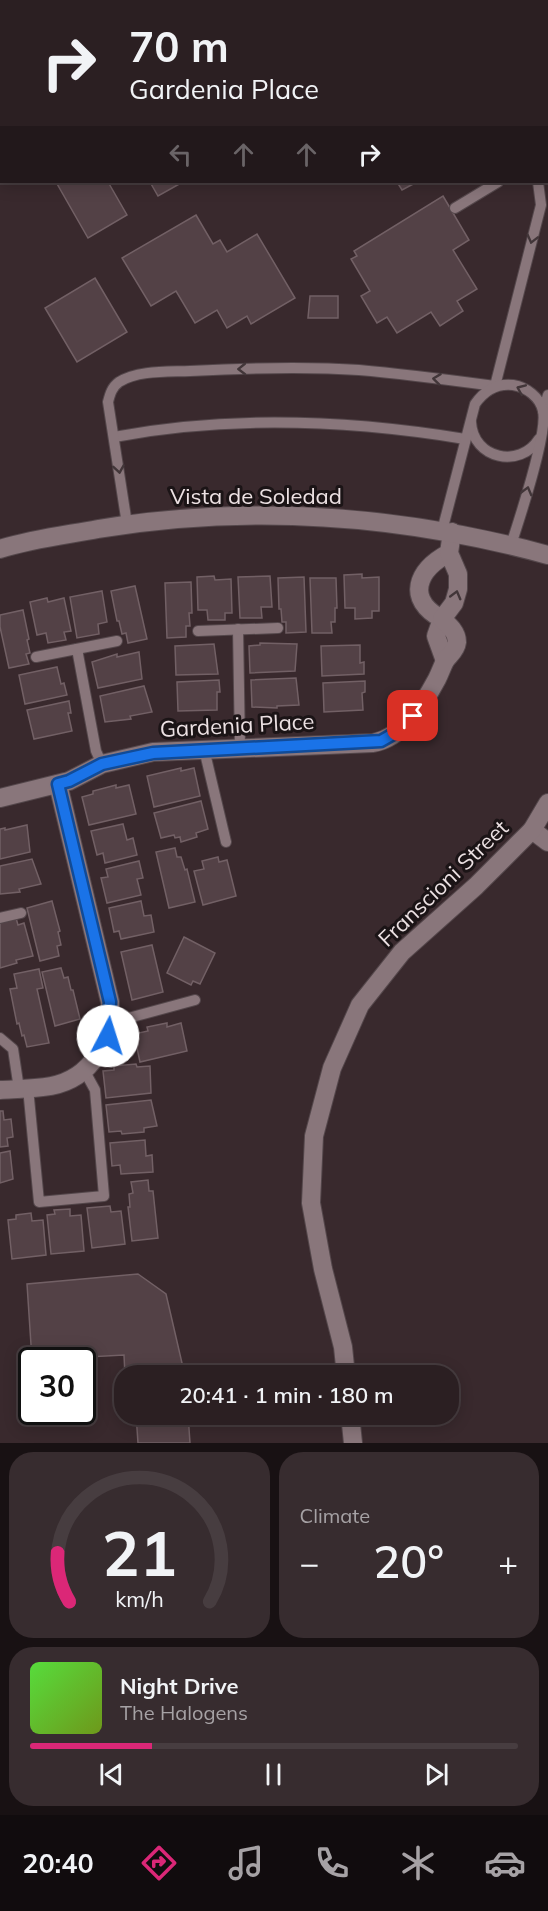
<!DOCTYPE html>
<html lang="en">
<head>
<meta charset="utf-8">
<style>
  :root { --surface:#2b1f22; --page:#372c2f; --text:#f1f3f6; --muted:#a6a2a5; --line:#473d40; --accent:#db2777 }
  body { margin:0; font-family:Mulish,sans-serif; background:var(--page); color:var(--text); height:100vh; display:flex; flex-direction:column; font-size:22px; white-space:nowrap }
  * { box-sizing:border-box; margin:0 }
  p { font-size:20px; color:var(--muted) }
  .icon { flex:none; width:33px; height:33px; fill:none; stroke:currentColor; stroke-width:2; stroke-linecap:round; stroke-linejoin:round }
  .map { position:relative; height:1443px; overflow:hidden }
  .sheet { display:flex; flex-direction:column; gap:9px; padding:9px; background:#181113; flex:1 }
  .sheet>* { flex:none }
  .guide { position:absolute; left:0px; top:0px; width:549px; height:183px; box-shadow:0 3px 15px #0003,0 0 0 2px var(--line); background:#2b1f22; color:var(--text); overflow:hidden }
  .speed { position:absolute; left:18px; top:1347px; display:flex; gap:12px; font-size:30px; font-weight:700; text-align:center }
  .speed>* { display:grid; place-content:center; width:78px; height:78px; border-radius:50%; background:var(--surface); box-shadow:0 3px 15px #0003,0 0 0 2px var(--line); line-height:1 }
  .speed .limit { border:3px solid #111; border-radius:9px; background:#fff; color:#111 }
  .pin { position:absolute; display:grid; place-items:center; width:51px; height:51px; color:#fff; margin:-26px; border-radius:12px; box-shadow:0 3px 9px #0006 }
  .me { position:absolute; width:66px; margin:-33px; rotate:5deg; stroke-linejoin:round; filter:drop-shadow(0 0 4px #0008) }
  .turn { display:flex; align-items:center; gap:21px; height:126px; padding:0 30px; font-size:27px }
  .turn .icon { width:78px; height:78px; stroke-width:2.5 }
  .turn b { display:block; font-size:42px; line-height:51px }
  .lanes { display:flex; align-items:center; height:57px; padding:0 30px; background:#0003; justify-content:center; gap:30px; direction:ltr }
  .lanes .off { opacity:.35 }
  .big { font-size:45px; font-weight:600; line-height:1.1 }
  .sheet .card { flex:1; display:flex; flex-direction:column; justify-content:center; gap:9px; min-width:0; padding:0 21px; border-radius:24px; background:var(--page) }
  .sheet .dial { align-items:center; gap:0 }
  .dial svg { height:156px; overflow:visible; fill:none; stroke:var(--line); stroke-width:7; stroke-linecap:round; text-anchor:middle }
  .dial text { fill:var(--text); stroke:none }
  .song { display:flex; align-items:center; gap:18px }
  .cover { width:72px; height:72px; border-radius:9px; background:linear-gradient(135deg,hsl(110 70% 55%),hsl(80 70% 35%)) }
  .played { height:6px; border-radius:3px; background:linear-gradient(90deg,var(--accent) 25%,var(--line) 25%) }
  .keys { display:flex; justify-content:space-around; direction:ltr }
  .heat { display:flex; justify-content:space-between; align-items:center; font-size:33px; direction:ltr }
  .sheet .tiles { flex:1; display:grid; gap:9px; grid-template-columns:1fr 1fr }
  .card:last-child { grid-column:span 2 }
  .trip { position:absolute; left:114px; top:1365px; width:345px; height:60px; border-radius:24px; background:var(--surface); box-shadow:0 3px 15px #0003,0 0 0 2px var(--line); font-weight:600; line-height:60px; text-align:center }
  .dock { display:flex; height:96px; justify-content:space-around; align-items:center; background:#110c0e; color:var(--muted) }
  .dock .icon { width:42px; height:42px }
  .dock .on { color:var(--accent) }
  .dock b { font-size:27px; color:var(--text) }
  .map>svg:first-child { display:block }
  .building { fill:#534146; stroke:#726065; stroke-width:1.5 }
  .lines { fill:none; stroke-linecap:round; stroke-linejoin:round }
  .lane-casing { stroke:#54474b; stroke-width:12 }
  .street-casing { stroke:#54474b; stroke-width:20 }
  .secondary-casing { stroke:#54474b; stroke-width:20 }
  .lane { stroke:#89767b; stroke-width:10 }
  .street { stroke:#89767b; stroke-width:18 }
  .secondary { stroke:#89767b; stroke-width:18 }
  .oneway { stroke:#423639 }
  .route-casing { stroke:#114b97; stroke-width:15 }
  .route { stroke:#1a73e8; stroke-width:10 }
  .labels { text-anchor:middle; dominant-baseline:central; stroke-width:6; stroke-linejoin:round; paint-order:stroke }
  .street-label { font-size:22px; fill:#ece1e3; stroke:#1b1416 }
</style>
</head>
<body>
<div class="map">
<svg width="548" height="1443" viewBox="0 0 548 1443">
  <rect width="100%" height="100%" fill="#39292d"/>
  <g class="building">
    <path d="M294,0H365V2H291Z"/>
    <path d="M56,182H108L127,215L88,238Z"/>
    <path d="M150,182H183L158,196Z"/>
    <path d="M397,182H417L402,190Z"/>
    <path d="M443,196L469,240L453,250L477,289L457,301L463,311L440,326L431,312L397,333L387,317L377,323L361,296L370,291L351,259L357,256L354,251Z"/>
    <path d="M196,215L213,244L220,240L227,252L257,234L295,298L251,324L247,316L227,328L217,310L195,323L176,291L151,306L122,258Z"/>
    <path d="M95,278L127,332L77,362L45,308Z"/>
    <path d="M310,296H338V318H308Z"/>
    <path d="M362,574V578L379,577V611H372V618L355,619V608H345L344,575Z"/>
    <path d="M214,576L215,580L231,579L232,613H225V620H208L207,610H198L197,577Z"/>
    <path d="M270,576L272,607H261L262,618H240L238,577Z"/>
    <path d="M304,577L306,632L286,633V622H282L281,609H279L278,578Z"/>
    <path d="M310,578H336L337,608H335V622H331L332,633H312Z"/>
    <path d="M191,582L192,613H189L190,626H186V637L167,638L165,583Z"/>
    <path d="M135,586L147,639L128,643L126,633L122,634L119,621H117L111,591Z"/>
    <path d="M102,591L107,622L98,624L99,634L77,638L70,597Z"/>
    <path d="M47,598L48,602L64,598L71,631L64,632L66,640L48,643L46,633L37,635L30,602Z"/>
    <path d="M23,610L29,639L27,640L30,653L26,654L29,664L9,668L0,627V615Z"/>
    <path d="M260,643L297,644L295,671L250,673L249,646L260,645Z"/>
    <path d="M214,644L218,674L176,675L175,646Z"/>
    <path d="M360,645V663L364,662V674L322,676L321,646Z"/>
    <path d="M139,652L142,679L98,688L92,662L117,654V657Z"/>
    <path d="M57,667L61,684L64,683L67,695L25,704L19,675Z"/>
    <path d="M296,678L299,705L277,706V708L252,707L251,680Z"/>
    <path d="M219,680L220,692H217V710L178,711L177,682Z"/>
    <path d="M365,681V692L362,693L363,710L324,712L323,683Z"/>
    <path d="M144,686L152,712L130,716L131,719L105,722L100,696Z"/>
    <path d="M69,701L71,713H68L72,731L34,739L27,710Z"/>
    <path d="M181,768V771L194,768L200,796L154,807L147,776Z"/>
    <path d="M116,785V788L129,785L136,814L89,825L82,797L93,794V791Z"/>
    <path d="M201,801L208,829L196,833L197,837L181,842L180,837L175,838L174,835L161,838L154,813Z"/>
    <path d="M123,824L127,840L133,838L137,855L105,863L103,853L97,855L91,831Z"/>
    <path d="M27,825L30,852L0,859V829L5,828V830Z"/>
    <path d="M175,848L177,857H181L185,870L187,869L195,902L169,908L156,852Z"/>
    <path d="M218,857L219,862L227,860L236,896L203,905L194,871L204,869L202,861Z"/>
    <path d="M32,859L41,884L19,889L20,892L0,894V866Z"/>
    <path d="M139,861L143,878L137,879L141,895L107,903L101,878L108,877L106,869Z"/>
    <path d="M52,901L60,931L58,932L61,945L57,946L59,956L40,961L27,908Z"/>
    <path d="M141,901L144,916L151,915L154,932L121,939L119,931L114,932L109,908Z"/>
    <path d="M16,918L18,925L24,923L33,956L16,960L17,963L0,968V922Z"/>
    <path d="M184,937L215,953L200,984L193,981L191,985L167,973Z"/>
    <path d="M152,945L163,992L132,1000L121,952Z"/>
    <path d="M61,968L64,978L68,977L71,990H73L80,1019L55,1026L42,972Z"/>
    <path d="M39,969L43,988L37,989L49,1043L27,1047L24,1035L22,1036L19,1023L17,1024L10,989L17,988L14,974Z"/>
    <path d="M167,1023V1027L181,1023L187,1051L140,1062L134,1034L148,1031L147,1027Z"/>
    <path d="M136,1064L137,1067L150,1066L151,1093L106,1098L103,1071L114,1070V1066Z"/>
    <path d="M151,1100L157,1126L144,1128V1132L122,1134L121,1131L109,1132L106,1105Z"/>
    <path d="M0,1111H3L4,1120L11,1119L13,1137L7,1138L8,1146L0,1147Z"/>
    <path d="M145,1140L146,1156L152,1155L153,1172L121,1174L120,1165L112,1166L110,1143Z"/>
    <path d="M10,1151L13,1179L0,1183V1153Z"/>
    <path d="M148,1180L149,1191H153L158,1238L132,1241L128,1207H130L129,1194L133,1193L131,1182Z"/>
    <path d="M110,1206L111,1212L121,1211L125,1244L92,1248L87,1208Z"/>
    <path d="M70,1209V1216L81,1215L84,1251L51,1254L47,1215L55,1214L54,1210Z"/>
    <path d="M31,1213L32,1221L43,1220L46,1255L12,1259L8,1220L16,1219V1215Z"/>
    <path d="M138,1274L166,1294L185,1376H125L124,1355L32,1360L27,1284Z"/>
    <path d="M136,1414H188L190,1443H138Z"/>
  </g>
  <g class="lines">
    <defs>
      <g id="lane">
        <path d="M548,155V154"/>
        <path d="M455,208L498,182"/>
        <path d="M543,411L548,395"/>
        <path d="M471,422C473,459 520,469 539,439"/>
        <path d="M114,437C230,415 349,420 465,439"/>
        <path d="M127,524L108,402C110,394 112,387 119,382C138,370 168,372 190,371C246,368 303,366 359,370C405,374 450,380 495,386L541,205L538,182"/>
        <path d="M442,531L475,404C484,391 496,383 513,385C526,387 540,397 543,411C548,433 519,520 511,545"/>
        <path d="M238,629L240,748"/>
        <path d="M198,631L278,628"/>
        <path d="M77,649L96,751L102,764"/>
        <path d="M36,657L117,641"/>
        <path d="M204,749L226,842"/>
        <path d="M0,918L21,913"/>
        <path d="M110,1023L195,1000"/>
        <path d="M0,1038L13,1049L19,1089"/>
        <path d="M28,1088L39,1202L104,1196L95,1090L84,1070"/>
      </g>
      <g id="street">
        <path d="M445,661L436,636L442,619C405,599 417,570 449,553"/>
        <path d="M0,798L69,781L102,764L153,752L373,743C404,737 423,705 437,679C440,673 442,667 445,661C449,655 456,651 457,642C457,632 449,625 442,619L454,603L458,589V574L449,553L452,532"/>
        <path d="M532,830L548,842"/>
        <path d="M0,1090C17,1089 35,1089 51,1086C92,1078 112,1041 110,1002L58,784"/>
        <path d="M346,1376L343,1347L323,1269L311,1203L314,1136L332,1068L360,1005L402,952L476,886L532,830L548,803"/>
        <path d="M350,1414L353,1443"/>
      </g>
      <path id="secondary" d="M0,549C31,539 66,535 98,529C249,504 401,515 548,555"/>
    </defs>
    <use href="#lane" class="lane-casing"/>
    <use href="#street" class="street-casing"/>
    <use href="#secondary" class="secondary-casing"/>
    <use href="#lane" class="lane"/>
    <use href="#street" class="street"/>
    <use href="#secondary" class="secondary"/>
  </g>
  <defs><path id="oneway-chevron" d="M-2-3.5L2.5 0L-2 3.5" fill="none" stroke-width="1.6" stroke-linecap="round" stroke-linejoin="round" transform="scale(1.5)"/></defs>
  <g class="oneway">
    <use href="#oneway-chevron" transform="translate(532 239) rotate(104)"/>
    <use href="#oneway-chevron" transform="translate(242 369) rotate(179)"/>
    <use href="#oneway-chevron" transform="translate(437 379) rotate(-173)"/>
    <use href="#oneway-chevron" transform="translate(521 389) rotate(-157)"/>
    <use href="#oneway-chevron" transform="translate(119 469) rotate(81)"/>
    <use href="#oneway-chevron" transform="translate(527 491) rotate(-75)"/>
    <use href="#oneway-chevron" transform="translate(456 595) rotate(-75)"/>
  </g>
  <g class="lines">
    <defs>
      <path id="route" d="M108,1036L110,1002L58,784L69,781L102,764L153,753L381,741L402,729L413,716"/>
    </defs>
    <use href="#route" class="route-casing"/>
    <use href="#route" class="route"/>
  </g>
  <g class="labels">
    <g class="street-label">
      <text x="256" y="496">Vista de Soledad</text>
      <text transform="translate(237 725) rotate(-3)">Gardenia Place</text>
      <text transform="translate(443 883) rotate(-44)">Franscioni Street</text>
    </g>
  </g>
</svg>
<div class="speed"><div class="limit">30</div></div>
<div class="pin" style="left:413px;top:716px;background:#d93025"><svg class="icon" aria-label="arrive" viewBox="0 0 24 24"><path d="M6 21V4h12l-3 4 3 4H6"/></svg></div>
<svg class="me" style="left:108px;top:1036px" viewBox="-20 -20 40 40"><circle r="19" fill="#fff"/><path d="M0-13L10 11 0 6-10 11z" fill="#1a73e8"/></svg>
<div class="trip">20:41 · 1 min · 180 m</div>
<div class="guide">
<div class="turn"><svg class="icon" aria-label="right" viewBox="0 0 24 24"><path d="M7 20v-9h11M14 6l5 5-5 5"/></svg><div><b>70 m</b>Gardenia Place</div></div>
<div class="lanes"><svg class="icon off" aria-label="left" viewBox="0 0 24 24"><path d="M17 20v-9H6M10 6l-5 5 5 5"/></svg><svg class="icon off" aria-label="ahead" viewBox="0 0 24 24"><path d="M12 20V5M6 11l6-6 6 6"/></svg><svg class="icon off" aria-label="ahead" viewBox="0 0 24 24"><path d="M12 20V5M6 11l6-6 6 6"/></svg><svg class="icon" aria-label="right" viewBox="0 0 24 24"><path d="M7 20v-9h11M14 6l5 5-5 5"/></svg></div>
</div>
</div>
<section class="sheet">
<div class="tiles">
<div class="card dial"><svg viewBox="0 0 100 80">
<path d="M14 69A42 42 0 1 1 86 69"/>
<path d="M14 69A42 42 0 0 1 8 44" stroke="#db2777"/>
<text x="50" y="56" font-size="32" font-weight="700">21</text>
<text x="50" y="72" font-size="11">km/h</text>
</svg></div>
<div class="card"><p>Climate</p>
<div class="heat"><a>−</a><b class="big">20°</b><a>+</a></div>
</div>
<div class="card">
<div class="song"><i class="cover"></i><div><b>Night Drive</b><p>The Halogens</p></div></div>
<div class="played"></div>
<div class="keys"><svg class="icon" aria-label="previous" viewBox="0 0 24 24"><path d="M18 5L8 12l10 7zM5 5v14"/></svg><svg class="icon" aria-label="pause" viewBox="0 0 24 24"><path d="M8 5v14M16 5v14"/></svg><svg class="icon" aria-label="next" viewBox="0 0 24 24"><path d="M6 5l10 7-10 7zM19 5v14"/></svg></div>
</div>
</div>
</section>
<nav class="dock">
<b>20:40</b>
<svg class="icon on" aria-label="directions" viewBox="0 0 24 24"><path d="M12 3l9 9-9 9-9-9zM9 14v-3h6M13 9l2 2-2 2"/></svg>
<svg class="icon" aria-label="music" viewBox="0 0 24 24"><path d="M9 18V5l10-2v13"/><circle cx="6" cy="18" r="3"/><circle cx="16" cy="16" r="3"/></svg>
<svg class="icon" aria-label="phone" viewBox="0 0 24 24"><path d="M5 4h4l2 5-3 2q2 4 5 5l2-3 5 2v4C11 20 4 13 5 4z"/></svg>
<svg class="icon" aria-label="climate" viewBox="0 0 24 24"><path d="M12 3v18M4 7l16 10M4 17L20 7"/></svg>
<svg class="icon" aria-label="car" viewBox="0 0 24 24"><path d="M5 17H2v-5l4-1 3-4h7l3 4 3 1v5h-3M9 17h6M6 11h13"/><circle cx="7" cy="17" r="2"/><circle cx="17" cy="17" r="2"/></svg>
</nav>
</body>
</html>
